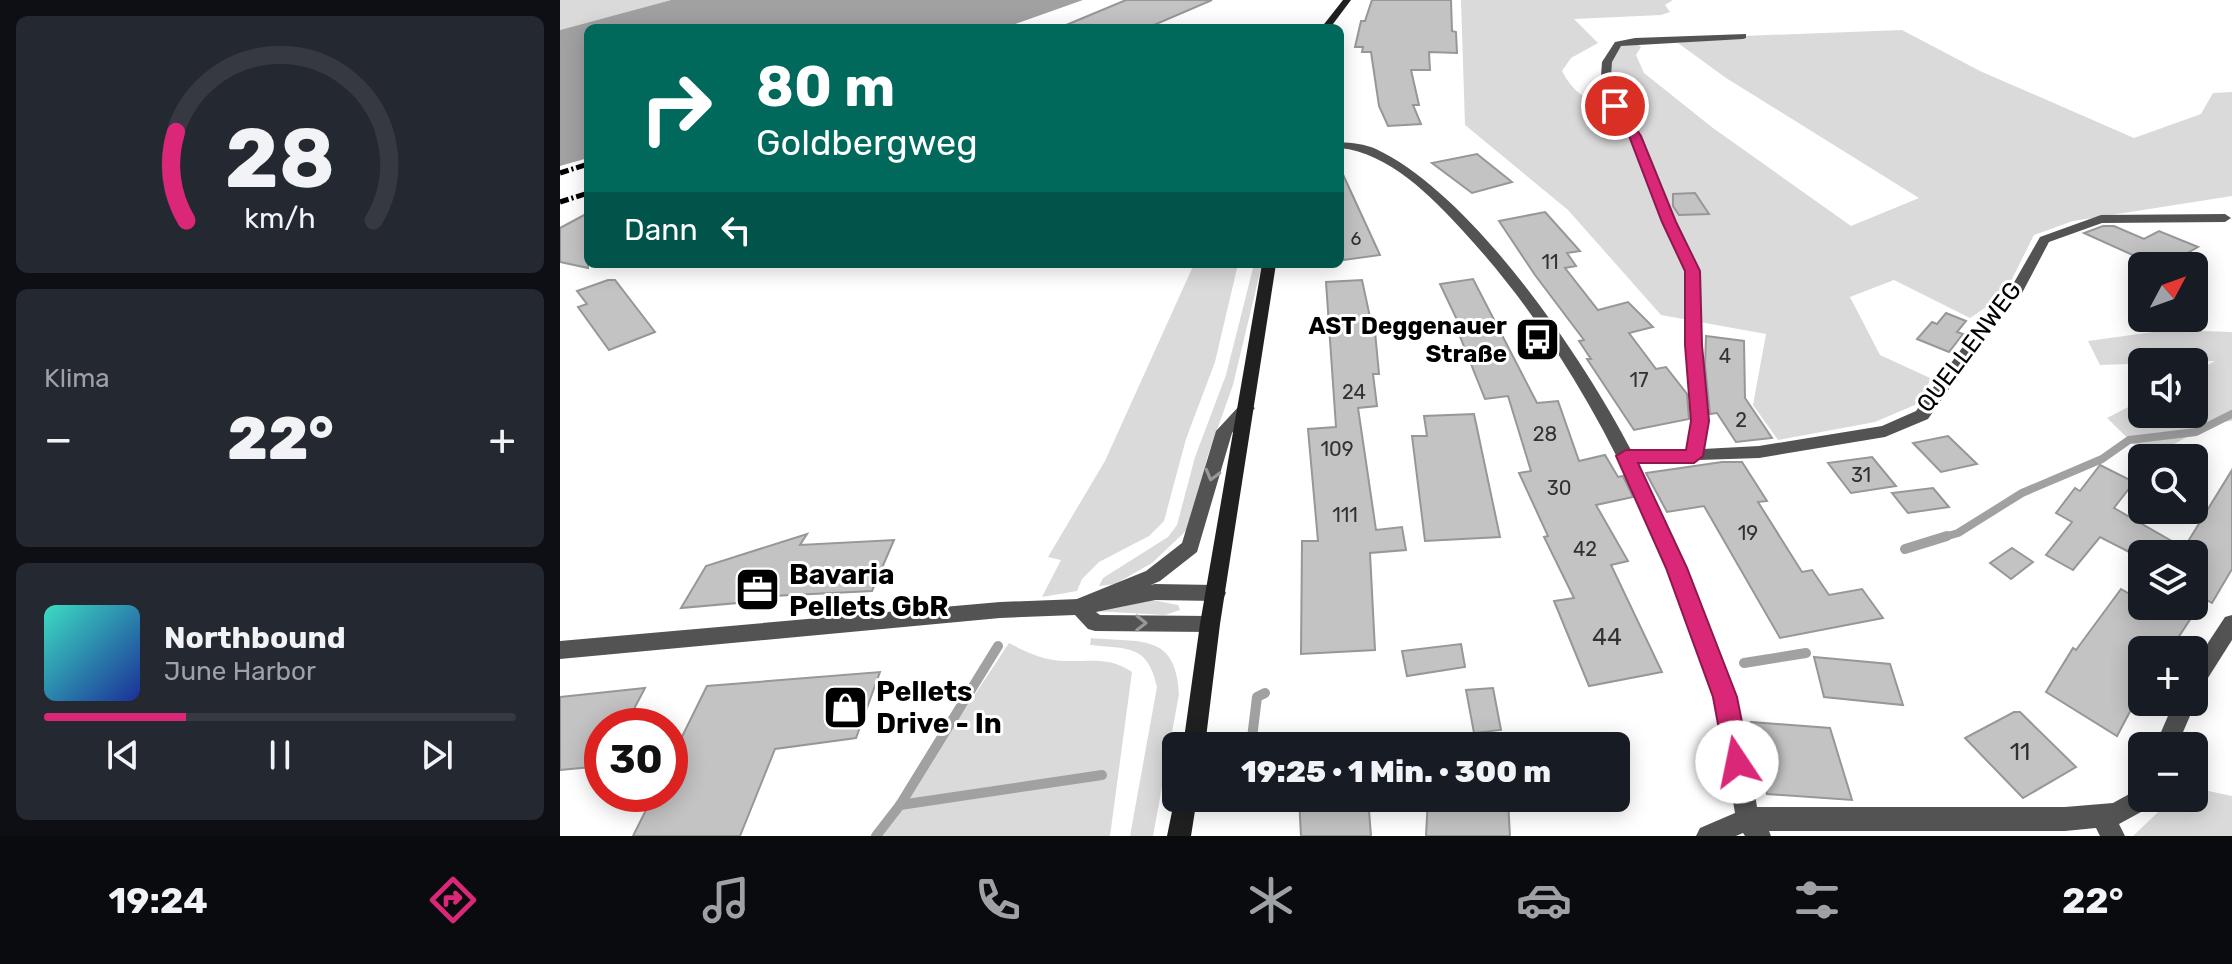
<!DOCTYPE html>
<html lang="de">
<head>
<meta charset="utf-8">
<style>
  :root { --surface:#171b24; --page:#242831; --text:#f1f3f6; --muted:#9ea1a6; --line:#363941; --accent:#db2777 }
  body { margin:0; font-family:Rubik,sans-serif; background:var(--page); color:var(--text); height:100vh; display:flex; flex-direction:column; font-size:30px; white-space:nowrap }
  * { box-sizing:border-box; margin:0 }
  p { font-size:26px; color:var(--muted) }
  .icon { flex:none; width:44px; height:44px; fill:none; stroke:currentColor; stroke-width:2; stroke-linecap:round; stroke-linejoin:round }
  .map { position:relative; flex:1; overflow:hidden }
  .details { display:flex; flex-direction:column; gap:16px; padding:16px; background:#0d0f14; width:560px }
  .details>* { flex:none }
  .hud { position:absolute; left:24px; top:24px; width:760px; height:244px; border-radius:12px; box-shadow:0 4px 20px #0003; background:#00695c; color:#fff; overflow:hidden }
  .needle { width:52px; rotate:49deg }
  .fabs { position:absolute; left:1568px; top:252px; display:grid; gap:16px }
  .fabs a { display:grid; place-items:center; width:80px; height:80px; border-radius:12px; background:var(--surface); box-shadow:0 4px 20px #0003; font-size:40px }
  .speed { position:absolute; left:24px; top:708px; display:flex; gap:16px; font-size:40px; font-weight:700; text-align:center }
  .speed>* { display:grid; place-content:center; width:104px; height:104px; border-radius:50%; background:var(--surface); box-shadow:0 4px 20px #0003; line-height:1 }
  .speed .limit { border:12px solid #d22; background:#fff; color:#111 }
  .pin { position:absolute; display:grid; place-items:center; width:68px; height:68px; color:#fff; margin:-34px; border:4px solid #fff; border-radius:50%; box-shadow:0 2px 8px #0007 }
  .me { position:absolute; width:88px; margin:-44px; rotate:349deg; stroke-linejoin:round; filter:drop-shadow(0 0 6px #0008) }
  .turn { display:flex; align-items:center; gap:28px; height:168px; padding:0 40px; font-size:36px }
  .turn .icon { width:104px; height:104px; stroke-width:2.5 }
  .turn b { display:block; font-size:56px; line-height:68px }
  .then { display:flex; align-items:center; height:76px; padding:0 40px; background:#0003; gap:16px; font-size:30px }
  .big { font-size:60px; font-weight:800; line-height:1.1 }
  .details .card { flex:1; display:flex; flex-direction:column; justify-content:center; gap:12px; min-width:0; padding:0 28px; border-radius:12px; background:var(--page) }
  .details .dial { align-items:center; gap:0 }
  .dial svg { height:208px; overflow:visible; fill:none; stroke:var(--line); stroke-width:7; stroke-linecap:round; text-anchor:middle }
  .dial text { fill:var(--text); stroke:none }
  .song { display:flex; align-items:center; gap:24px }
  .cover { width:96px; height:96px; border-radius:12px; background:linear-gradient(135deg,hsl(170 70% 55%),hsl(230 70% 35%)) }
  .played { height:8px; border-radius:4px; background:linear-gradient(90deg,var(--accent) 30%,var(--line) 30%) }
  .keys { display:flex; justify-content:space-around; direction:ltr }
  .heat { display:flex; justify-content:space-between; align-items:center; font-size:44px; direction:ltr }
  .trip { position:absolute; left:602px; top:732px; width:468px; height:80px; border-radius:12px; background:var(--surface); box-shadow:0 4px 20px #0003; font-weight:800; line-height:80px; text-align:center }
  .tab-bar { display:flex; height:128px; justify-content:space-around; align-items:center; background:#090b0e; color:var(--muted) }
  .tab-bar .icon { width:56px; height:56px }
  .tab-bar .active { color:var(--accent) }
  .tab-bar b { font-size:36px; color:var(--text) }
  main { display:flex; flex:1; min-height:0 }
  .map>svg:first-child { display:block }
  .green { fill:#dadada }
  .water { fill:#a1a1a1 }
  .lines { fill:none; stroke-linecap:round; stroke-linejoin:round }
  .stream-far1 { stroke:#a1a1a1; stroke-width:8 }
  .stream { stroke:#a1a1a1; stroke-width:10 }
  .building { fill:#c3c3c3; stroke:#979797; stroke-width:2 }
  .minor { fill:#535353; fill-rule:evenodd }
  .tertiary { fill:#535353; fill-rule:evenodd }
  .secondary { fill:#202020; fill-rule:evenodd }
  .rail { stroke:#000; stroke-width:5; stroke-dasharray:9 3 2 3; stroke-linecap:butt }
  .oneway { stroke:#989898 }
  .route { fill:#db2777; stroke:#8e194d; stroke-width:2 }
  .labels { text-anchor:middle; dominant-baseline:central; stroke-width:6; stroke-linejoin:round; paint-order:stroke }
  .far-number-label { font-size:18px; fill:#313131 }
  .number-label { font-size:20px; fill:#313131 }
  .poi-label { font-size:24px; font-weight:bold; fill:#000; stroke:#fff; text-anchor:end }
  .street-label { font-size:24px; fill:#000; stroke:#fff }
  .near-number-label { font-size:24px; fill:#313131 }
  .near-poi-label { font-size:28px; font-weight:bold; fill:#000; stroke:#fff; text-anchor:start }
</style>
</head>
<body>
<main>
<section class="details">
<div class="card dial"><svg viewBox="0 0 100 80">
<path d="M14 69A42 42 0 1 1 86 69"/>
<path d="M14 69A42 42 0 0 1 10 35" stroke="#db2777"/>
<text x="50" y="56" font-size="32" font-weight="700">28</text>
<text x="50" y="72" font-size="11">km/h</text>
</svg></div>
<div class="card"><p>Klima</p>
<div class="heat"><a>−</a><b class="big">22°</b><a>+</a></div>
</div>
<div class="card">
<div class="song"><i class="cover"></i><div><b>Northbound</b><p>June Harbor</p></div></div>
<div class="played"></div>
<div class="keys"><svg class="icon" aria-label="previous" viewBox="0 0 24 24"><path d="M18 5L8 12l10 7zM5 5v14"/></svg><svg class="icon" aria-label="pause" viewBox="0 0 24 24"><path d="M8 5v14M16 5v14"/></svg><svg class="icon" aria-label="next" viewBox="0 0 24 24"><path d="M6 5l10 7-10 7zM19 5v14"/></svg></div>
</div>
</section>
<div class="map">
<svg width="1672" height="836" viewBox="0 0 1672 836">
  <rect width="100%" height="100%" fill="#fff"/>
  <g class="green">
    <path d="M0,0H111L0,30Z"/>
    <path d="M901,0H1113L1105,5L1110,12L1101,15L1014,19L1038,43L1011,58L1002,71C1013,93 1031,105 1056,106C1043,84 1046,66 1059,45L1075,42L1081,47L1076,55L1084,73L1153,128L1291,226L1359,198L1166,78L1118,43L1183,36L1342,30L1420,71L1574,138L1641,114L1653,93L1672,92V196L1513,221L1474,235L1444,295L1410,318L1334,280L1290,297L1320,355L1370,378L1364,401L1315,422L1218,440L1193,405L1206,334L1101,315L1008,210L905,125Z"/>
    <path d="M634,264H678L655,362L626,439L604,521L589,536L539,562L522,579L517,591L482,597L501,560L488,557L545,461Z"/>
    <path d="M694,264H702L673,385L647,458L631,526L592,563L555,584L539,586L543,578L608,537L617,525L635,457L666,375Z"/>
    <path d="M1608,330L1672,332V421L1655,422L1588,458L1547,418L1582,400V414H1634V372L1655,361L1540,365L1528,341Z"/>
    <path d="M593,600L618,605L620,610L605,615L534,611Z"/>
    <path d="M531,638C580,643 616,632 619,694L593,836H570L597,687C588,644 567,649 530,645Z"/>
    <path d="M449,643C466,652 483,660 504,661C530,662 549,656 572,672L550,836H321Z"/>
    <path d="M1634,788L1672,796V836H1573L1613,798H1634Z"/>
  </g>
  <path class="water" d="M111,0H523L444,28H28V158L0,166V30Z"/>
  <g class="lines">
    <path class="stream-far1" d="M1381,538L1398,533L1462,493L1542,459L1569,440L1636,432L1672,414"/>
    <g class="stream">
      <path d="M1345,549L1387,536"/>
      <path d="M1184,663L1246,653"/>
      <path d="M691,746L697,697L705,693"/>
      <path d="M340,805L542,775"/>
      <path d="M316,836L340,805L438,646"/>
    </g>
  </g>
  <g class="building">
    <path d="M566,0H652L587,28H499Z"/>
    <path d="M812,0H891L892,31L896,32L897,53L869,52L870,70H851L859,105H853L861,124L828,126L819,106L811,52H802L803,47H795L801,21H805Z"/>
    <path d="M917,154L952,182L912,193L872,163Z"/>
    <path d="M780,168L820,255L784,260L780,249Z"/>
    <path d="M1135,193L1149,214L1119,215L1113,206V194Z"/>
    <path d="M985,212L1020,251L1007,253L1016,266L1005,268L1038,310L1068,302L1093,327L1069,333L1096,369L1106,367L1127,394L1129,419L1074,430L1027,359H1031L1019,341L1024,340L975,275L939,221Z"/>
    <path d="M28,213V268L0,262V228Z"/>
    <path d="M1543,226H1554L1584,239L1599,231L1638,247L1605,266H1597L1524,233Z"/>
    <path d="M913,279L977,403L998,401L1019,461L1045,455L1058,477L1063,476L1073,497L1036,505L1068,561L1051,565L1102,672L1029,686L994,601L1014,598L984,537L988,536L959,473L971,471L948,396L925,399L895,324H899L880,284Z"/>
    <path d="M48,280H55L95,332L49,350L18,307L27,304L17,291Z"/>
    <path d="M802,280L811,322L814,321L819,374H813L817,406L798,408L811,496L816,530L842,527L846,550L810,553L815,650L741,654L742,541H758L748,429L776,427L766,282Z"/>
    <path d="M1386,313L1406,321L1397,332L1403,334L1389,352L1357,339L1372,322L1377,324Z"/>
    <path d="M1146,336L1184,341L1185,398L1212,438L1176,442L1157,413L1150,414L1145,365Z"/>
    <path d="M914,414L940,537L865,541L852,436H867L864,416Z"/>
    <path d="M1388,436L1417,464L1381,472L1353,443Z"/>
    <path d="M1312,457L1336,486L1291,493L1268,463Z"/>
    <path d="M1162,462H1182L1207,501L1198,502L1242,572L1252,570L1269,595L1302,589L1323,618L1220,638L1144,506L1107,512L1086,473Z"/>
    <path d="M1540,465L1574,482L1554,508L1624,548L1672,470V569L1652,603L1634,593V554H1573L1540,537L1513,570L1486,555L1512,522L1496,513L1515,488L1520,491Z"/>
    <path d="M1373,488L1389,507L1348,513L1332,493Z"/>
    <path d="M247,534L240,545L334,540L312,591L213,596L211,600L121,608L146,566Z"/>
    <path d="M1452,548L1473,562L1451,579L1430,563Z"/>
    <path d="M1561,589L1582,601V606H1639L1610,650H1582V689L1557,736L1486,692L1513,648L1516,650Z"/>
    <path d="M901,644L905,667L847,676L842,651Z"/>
    <path d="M1254,657L1330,664L1343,705L1264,697Z"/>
    <path d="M320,672L296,738L215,749L180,836H73L94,794H110V761L147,686Z"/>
    <path d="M85,688L65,726H42V766L0,770V697Z"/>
    <path d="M933,688L941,730L914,733L906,690Z"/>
    <path d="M1454,712H1460L1516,767L1463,798L1405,738Z"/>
    <path d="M1191,722L1270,728L1292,800L1207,794Z"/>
    <path d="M739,798H808L811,836H741Z"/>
    <path d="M868,798L948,801L950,836H866Z"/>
  </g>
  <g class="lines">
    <g class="minor">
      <path d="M1186,34V38L1183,39L1061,46L1052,62L1050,90L1080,136L1115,222L1139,271L1140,345L1148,421L1143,449L1199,446L1322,426L1356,411L1429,311L1448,293L1480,237L1541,215L1665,214L1671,218L1665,222L1542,223L1489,242L1461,295L1439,317L1368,419L1325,437L1199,458L1078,462L1121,556L1175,694L1186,740L1197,807H1505L1553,803L1582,787V798H1596L1592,806L1559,824L1565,836H1540L1536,828L1505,831H1209L1211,836H1185L1183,833L1176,836H1136L1140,828L1175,813C1169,779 1166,744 1158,711C1148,672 1132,633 1118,596C1067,463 1001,337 903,231C871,196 829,153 780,148V142C792,143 805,144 816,149C913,195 1022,356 1071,450H1127L1132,421L1126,345L1125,271L1103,222L1070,136L1040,90L1042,62L1055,42L1075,38Z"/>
      <path d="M595,584L656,585L663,587L666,593L663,599L656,601L595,600L536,612L540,615L650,616L657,618L660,624L657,630L650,632L535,631L528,629L515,615L440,618L0,659V641L440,602L519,599Z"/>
      <path d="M1672,615V640L1641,689L1634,691V664L1665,617Z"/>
      <path d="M1634,698L1636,702L1617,746H1595L1614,702H1634Z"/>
    </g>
    <path class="tertiary" d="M687,403L695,408L672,433L637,552L600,581L526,613L519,615L512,613L509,607L512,601L586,571L622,543L656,431L681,404Z"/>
    <g class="secondary">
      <path d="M783,0H791L770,28H761Z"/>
      <path d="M702,264H716L660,624L645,746H623L640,624Z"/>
      <path d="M616,792V798H637L631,836H607Z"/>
    </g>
    <g class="rail">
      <path d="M0,173L28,164"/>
      <path d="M0,202L28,193"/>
    </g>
  </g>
  <defs><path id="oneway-chevron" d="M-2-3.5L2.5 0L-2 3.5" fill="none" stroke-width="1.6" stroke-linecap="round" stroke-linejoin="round" transform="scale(2)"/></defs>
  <g class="oneway">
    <use href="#oneway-chevron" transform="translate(652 475) rotate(105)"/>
    <use href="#oneway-chevron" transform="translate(581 623) rotate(1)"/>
  </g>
  <path class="route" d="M1051,103H1059L1081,136L1116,222L1140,271L1142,345L1149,421L1143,456L1134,463H1078L1127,568L1177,697L1190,762L1186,770L1177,774L1168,770L1165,762L1153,697L1106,568L1056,456L1066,450H1126L1131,421L1125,345V271L1102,222L1069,136L1049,106Z"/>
  <defs>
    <symbol id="bus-square" viewBox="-11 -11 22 22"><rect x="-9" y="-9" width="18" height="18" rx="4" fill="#000" stroke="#fff"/><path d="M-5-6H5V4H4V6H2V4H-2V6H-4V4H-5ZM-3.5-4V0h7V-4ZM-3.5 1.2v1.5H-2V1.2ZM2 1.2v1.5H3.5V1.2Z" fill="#fff"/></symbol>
    <symbol id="office-square" viewBox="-11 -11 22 22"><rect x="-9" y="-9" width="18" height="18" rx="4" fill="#000" stroke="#fff"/><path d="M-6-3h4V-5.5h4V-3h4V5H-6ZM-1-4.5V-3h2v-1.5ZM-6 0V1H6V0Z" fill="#fff"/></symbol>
    <symbol id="shop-square" viewBox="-11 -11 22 22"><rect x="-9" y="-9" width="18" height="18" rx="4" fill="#000" stroke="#fff"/><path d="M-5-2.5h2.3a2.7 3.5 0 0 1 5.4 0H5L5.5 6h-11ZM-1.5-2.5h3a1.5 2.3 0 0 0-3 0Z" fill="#fff"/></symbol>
  </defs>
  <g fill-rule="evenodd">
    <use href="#bus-square" x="952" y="314" width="51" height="51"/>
    <use href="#office-square" x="172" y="564" width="51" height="51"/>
    <use href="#shop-square" x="260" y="682" width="51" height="51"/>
  </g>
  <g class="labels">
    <g class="far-number-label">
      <text x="796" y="239">6</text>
    </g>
    <g class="number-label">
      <text x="990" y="262">11</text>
      <text x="1165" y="356">4</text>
      <text x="1079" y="380">17</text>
      <text x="794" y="392">24</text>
      <text x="1181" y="420">2</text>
      <text x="985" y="434">28</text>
      <text x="777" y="449">109</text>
      <text x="1301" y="475">31</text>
      <text x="999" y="488">30</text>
      <text x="785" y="515">111</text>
      <text x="1188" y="533">19</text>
      <text x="1025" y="549">42</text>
    </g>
    <g class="poi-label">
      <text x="947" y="326">AST Deggenauer<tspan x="947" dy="28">Straße</tspan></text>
    </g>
    <g class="street-label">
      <text transform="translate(1409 347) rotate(-53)">QUELLENWEG</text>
    </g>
    <g class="near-number-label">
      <text x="1047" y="637">44</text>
      <text x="1460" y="752">11</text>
    </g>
    <g class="near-poi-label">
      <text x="229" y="574">Bavaria<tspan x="229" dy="32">Pellets GbR</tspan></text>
      <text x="316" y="691">Pellets<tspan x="316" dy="32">Drive - In</tspan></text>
    </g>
  </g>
</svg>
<div class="fabs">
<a><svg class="needle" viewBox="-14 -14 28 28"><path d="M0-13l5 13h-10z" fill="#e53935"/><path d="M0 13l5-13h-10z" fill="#9ea1a6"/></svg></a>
<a><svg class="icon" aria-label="sound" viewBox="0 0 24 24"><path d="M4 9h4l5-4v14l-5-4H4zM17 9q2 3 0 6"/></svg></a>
<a><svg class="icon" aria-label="search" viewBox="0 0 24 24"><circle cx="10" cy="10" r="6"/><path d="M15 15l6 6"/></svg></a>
<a><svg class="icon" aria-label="layers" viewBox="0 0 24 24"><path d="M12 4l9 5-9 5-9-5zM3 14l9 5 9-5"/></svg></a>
<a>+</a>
<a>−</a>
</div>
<div class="speed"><div class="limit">30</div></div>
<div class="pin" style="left:1055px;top:106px;background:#d93025"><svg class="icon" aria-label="arrive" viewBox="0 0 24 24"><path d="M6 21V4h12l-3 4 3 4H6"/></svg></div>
<svg class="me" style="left:1177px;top:762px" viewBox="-20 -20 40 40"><circle r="19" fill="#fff"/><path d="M0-13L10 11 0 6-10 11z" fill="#db2777"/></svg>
<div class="trip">19:25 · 1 Min. · 300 m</div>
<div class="hud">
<div class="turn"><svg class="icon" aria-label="right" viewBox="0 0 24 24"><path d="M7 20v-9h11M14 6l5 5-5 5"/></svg><div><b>80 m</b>Goldbergweg</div></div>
<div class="then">Dann<svg class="icon" aria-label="left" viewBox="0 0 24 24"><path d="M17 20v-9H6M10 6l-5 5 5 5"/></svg></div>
</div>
</div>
</main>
<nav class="tab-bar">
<b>19:24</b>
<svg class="icon active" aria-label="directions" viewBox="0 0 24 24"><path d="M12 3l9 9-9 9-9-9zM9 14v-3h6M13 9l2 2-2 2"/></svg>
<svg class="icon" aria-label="music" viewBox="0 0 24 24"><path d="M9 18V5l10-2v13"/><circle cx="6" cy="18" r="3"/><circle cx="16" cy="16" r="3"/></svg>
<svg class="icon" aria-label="phone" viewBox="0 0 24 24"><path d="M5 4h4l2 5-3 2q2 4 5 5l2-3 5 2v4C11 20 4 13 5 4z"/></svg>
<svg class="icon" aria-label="climate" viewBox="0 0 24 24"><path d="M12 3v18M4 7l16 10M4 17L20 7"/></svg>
<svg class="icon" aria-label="car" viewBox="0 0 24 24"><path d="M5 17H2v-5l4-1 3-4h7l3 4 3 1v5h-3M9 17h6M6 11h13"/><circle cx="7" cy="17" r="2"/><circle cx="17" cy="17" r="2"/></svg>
<svg class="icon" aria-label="filters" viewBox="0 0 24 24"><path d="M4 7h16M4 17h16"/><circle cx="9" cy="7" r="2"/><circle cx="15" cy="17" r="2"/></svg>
<b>22°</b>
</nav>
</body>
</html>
